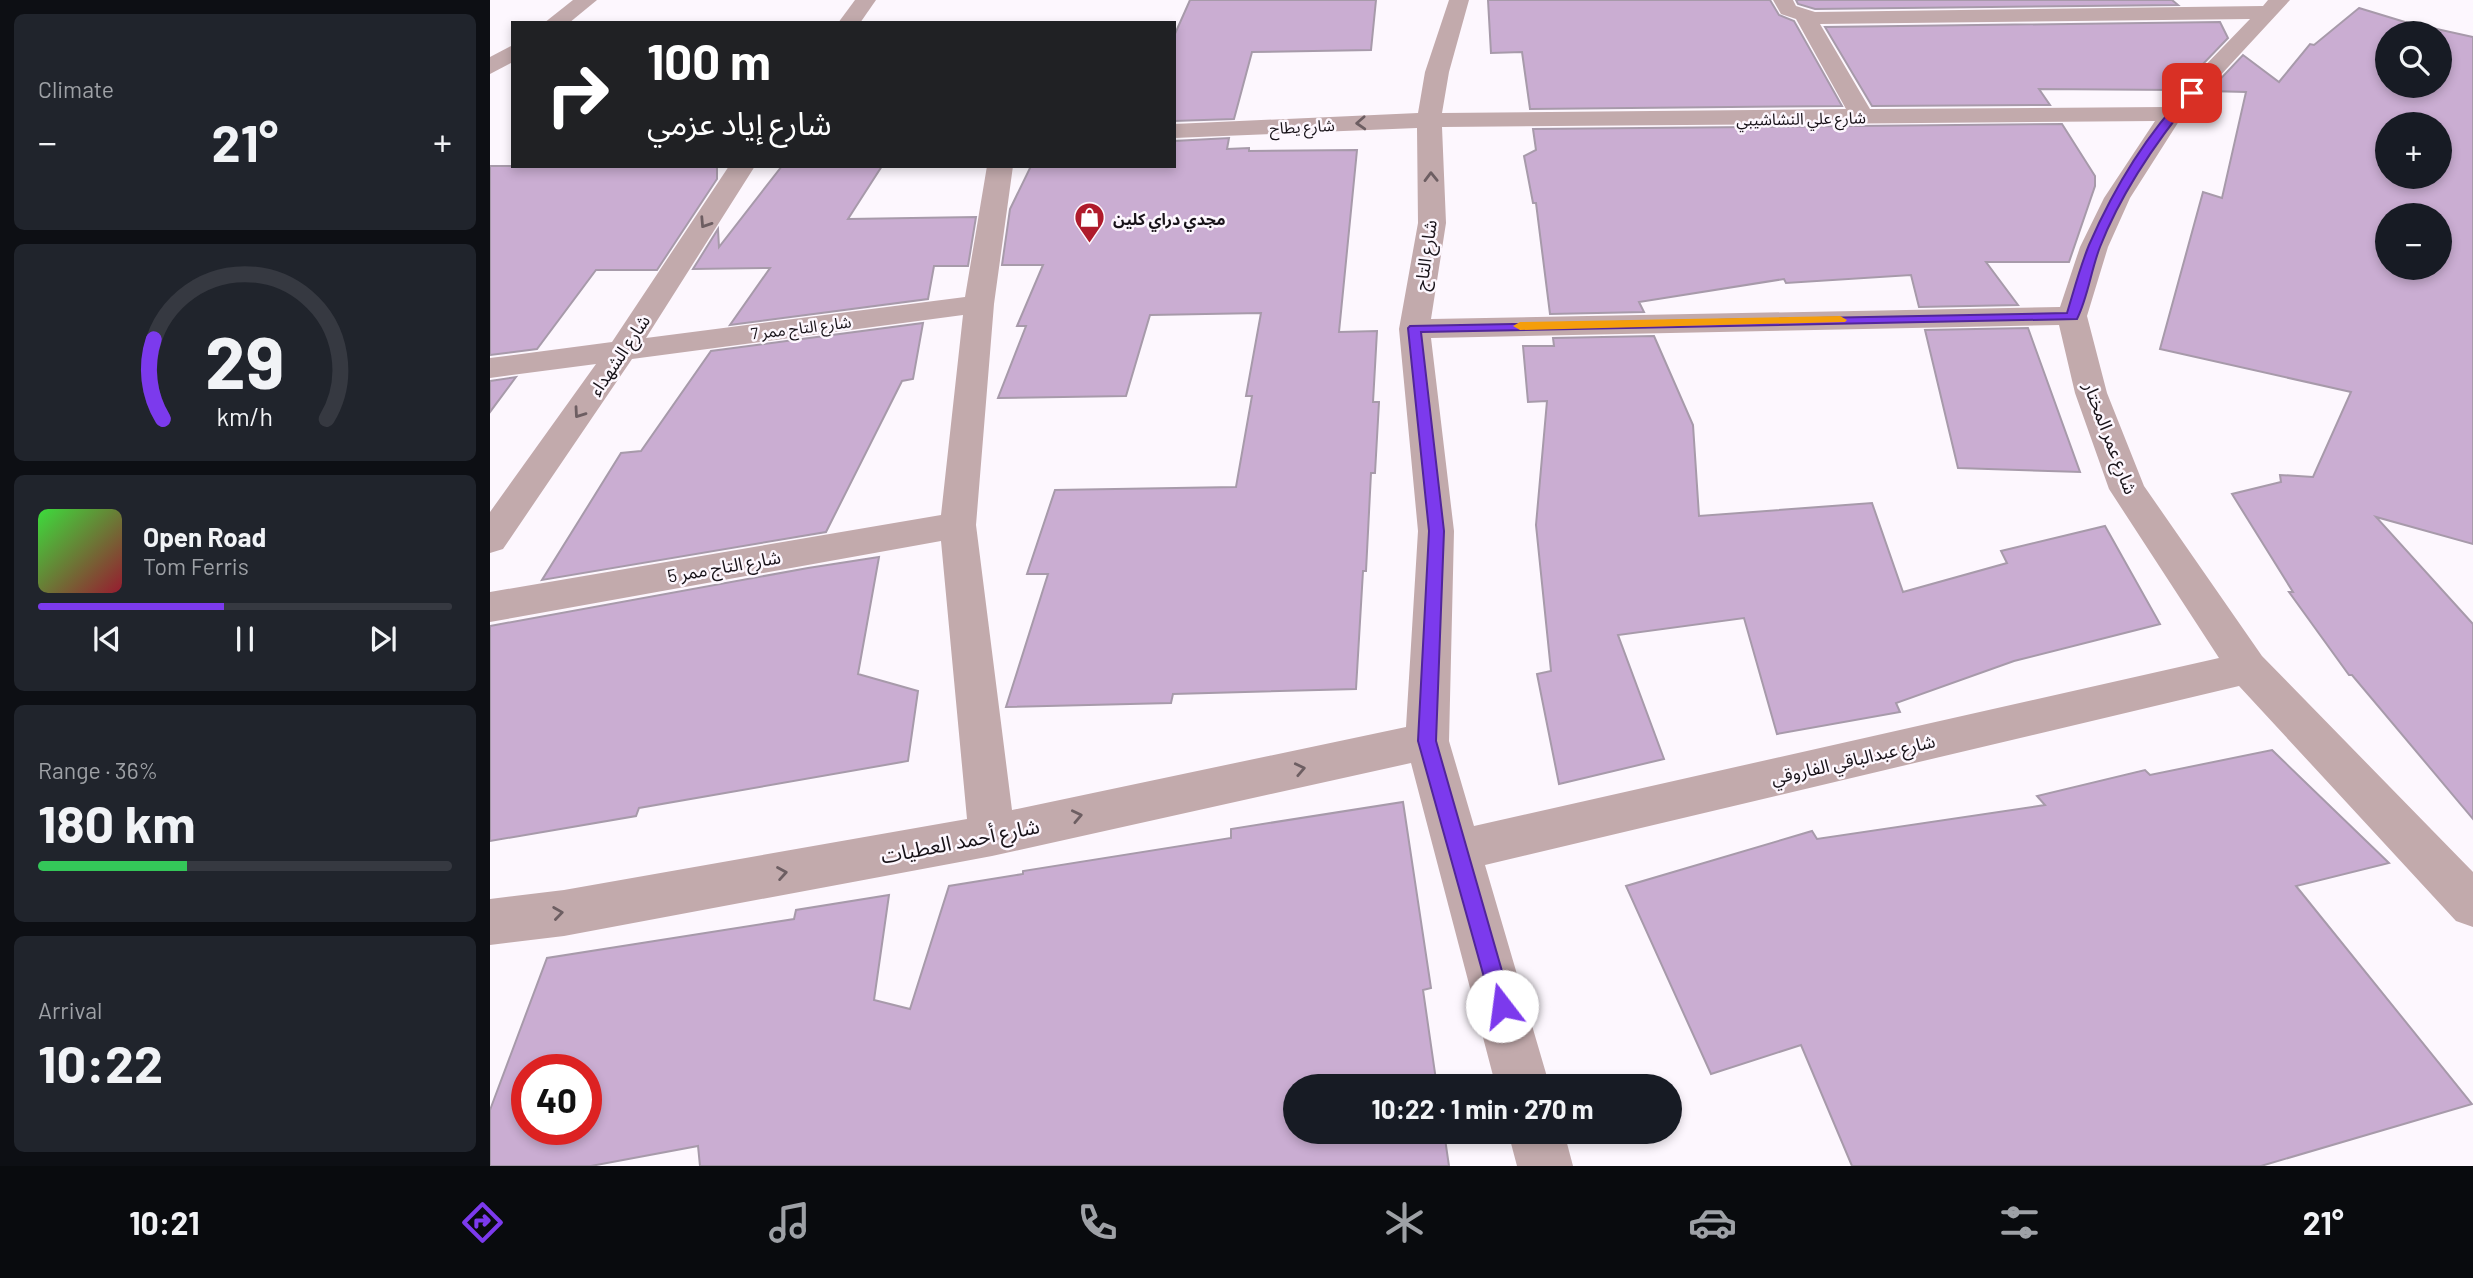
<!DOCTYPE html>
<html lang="en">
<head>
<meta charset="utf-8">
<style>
  :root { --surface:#171b24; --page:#20242c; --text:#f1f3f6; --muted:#9ea1a6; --line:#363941; --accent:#7c3aed }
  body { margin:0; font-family:Barlow,"Noto Sans Arabic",sans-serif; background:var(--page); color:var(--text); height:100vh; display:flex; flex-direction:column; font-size:26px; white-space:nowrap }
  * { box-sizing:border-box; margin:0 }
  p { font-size:23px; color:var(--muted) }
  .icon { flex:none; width:38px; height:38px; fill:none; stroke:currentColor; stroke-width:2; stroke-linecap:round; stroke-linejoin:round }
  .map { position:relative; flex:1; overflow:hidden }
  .drawer { display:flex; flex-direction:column; gap:14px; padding:14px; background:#0d0f14; width:490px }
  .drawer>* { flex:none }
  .guide { position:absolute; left:21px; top:21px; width:665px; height:147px; border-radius:0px; box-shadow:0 4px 10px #0003; background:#202124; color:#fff; overflow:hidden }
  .buttons { position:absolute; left:1885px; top:21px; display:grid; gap:14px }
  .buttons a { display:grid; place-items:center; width:77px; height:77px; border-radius:50%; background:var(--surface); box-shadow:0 4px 10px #0003; font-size:35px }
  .speed { position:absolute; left:21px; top:1054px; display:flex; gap:14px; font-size:35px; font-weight:700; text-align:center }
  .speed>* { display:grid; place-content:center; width:91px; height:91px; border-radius:50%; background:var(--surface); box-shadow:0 4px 10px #0003; line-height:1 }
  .speed .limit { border:10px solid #d22; background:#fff; color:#111 }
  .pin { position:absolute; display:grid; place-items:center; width:60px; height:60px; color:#fff; margin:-30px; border-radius:14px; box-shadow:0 4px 10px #0006 }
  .me { position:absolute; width:77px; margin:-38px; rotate:345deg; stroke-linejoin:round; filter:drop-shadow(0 0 5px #0008) }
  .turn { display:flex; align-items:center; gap:24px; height:147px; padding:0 21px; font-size:32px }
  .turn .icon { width:91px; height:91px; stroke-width:2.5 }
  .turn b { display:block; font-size:49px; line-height:60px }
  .big { font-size:52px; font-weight:700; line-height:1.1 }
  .drawer .tile { flex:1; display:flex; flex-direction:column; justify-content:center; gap:10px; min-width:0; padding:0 24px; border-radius:10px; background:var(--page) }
  .drawer .dial { align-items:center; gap:0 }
  .dial svg { height:182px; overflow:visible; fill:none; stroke:var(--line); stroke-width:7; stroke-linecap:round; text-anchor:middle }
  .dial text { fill:var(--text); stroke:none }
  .song { display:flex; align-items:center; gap:21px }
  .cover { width:84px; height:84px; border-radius:10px; background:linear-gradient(135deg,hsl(120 70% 55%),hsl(350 70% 35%)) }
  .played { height:7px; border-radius:4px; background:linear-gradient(90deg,var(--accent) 45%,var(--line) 45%) }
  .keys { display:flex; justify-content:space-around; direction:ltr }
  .heat { display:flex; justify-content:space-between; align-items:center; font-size:38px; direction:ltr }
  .charge { height:10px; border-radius:5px; background:linear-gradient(90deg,#34c759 36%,var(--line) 0) }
  .trip { position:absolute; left:793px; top:1074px; width:399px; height:70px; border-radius:35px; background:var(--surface); box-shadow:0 4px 10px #0003; font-weight:700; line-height:70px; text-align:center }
  .dock { display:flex; height:112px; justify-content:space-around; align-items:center; background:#090b0e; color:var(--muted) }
  .dock .icon { width:49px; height:49px }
  .dock .current { color:var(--accent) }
  .dock b { font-size:32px; color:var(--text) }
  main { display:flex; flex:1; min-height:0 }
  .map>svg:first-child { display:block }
  .building { fill:#caadd2; stroke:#a79aaa; stroke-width:2; fill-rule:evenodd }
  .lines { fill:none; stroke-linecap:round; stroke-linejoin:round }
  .minor { fill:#c2aaac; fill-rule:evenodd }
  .oneway { stroke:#6d5e62 }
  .route { fill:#7c3aed; stroke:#51269a; stroke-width:2 }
  .slow { fill:#f59e0b }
  .labels { text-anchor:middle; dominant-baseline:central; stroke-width:5; stroke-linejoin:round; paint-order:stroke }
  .far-street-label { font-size:16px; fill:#181319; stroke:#fdf7fe }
  .far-poi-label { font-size:16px; font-weight:bold; fill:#181319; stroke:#fdf7fe; text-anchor:start }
  .street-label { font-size:18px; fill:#181319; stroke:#fdf7fe }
  .near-street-label { font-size:21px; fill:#181319; stroke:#fdf7fe }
</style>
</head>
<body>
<main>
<section class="drawer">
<div class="tile"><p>Climate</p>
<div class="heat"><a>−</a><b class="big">21°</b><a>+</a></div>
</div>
<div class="tile dial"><svg viewBox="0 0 100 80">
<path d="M14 69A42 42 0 1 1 86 69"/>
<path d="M14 69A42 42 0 0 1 10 34" stroke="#7c3aed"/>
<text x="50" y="56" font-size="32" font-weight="700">29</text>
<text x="50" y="72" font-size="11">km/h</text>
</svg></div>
<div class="tile">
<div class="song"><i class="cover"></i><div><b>Open Road</b><p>Tom Ferris</p></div></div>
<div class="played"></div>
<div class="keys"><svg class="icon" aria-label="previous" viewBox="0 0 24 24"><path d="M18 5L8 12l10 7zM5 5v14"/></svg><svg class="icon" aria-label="pause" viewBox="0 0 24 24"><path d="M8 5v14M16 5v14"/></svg><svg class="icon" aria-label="next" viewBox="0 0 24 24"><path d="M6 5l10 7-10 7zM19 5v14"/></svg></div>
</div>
<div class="tile"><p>Range · 36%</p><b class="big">180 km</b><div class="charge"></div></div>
<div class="tile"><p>Arrival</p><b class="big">10:22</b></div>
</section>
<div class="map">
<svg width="1983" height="1166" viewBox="0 0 1983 1166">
  <rect width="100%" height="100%" fill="#fdf7fe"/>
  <g class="building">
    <path d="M700,0H886L881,50L762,52L744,119L684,121V36Z"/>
    <path d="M998,0H1280L1289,15L1304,21L1352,106L1040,109L1032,52L1001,53Z"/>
    <path d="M1306,0H1682L1688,5L1325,9L1308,4Z"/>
    <path d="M1869,8L1915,22L1983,37V544L1886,517L1983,624V819L1862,675H1859L1799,592H1803L1742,494L1791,482L1790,475L1823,477L1861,392L1670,349L1713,192L1732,198L1756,92L1719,91L1753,55L1789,82L1820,44L1824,45ZM1897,33H1950V86H1897ZM1897,124H1950V177H1897ZM1897,215H1950V268H1897Z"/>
    <path d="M1730,22L1738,38L1688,90L1549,89L1560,105L1382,106L1335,27Z"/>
    <path d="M1572,124L1605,176V186L1579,262H1496L1528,305L1429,307L1421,275L1296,283L1294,279L1149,302L1154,312L1060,314L1046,203H1043L1034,156L1046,150L1043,129Z"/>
    <path d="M739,138L737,149L759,148V151L867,150L849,332L887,331L883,402H889L885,473H881L876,571H873L866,689L683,694L681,703L516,707L558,574H537L565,490L746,487L762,396H756L771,313L660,315L636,396L508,398L536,326H527L553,265H512L520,209L541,166H684V141Z"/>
    <path d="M0,166H227V179L167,270H106L47,349L0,355Z"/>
    <path d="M292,166H392L358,219L486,217L478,266H444L438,299L240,325L280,268L203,269L228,229L229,247Z"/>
    <path d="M433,323L423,379L412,381L336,532L52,580L131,453L151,451L221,351Z"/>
    <path d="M1538,328L1590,472L1468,468L1435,330Z"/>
    <path d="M1164,336L1203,425L1209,516L1382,503L1413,592L1517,563L1511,551L1615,526L1670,624L1524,661L1406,703L1410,712L1287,734L1254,618L1128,635L1174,759L1069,784L1047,674L1061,671L1046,525L1057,401L1038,402L1033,346H1064L1063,338Z"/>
    <path d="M26,377L0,412V381Z"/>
    <path d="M389,557L368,674L428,691L418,761L149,808L146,816L0,841V626L318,568Z"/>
    <path d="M1782,750L1899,863L1806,886L1982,1104L1771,1166H1362L1311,1045L1221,1074L1136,886L1322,831L1327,839L1555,805L1547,796L1655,770L1660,775Z"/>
    <path d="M913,802L941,988L933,990L947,1087H805V1132H954L959,1166H210L208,1146L101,1166H0V1110L57,958L304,919L306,910L399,895L384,1000L420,1009L459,886L533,874V871L741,838V829ZM37,1069H96V1129H37Z"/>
  </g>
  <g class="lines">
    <g class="minor">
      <path d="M83,0H107L79,23H54Z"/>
      <path d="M365,0H386L370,23H348Z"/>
      <path d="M959,0H979L959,72L952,113L1356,109L1306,19L1291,14L1283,0H1303L1306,6L1325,12L1773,6L1778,0H1800L1691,118L1640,198L1618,247L1597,316L1617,393L1654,486L1772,656L1983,872V927L1966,921L1749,686L995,865L1060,1087H1006L921,763L502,856L74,936L0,945V899L74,890L477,819L451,541L0,622V592L451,515L473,315L142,359L13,549L0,553V512L106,364L0,378V358L122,342L239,166H265L156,338L475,297L497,166H523L504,304L486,525L522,810L916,727L928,531L909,329L928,223L927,128L684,138V124L928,113L935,72ZM1760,19L1675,107L1380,109L1330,24ZM1665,121L1614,198L1590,247L1570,307L941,319L956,223L952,127ZM1569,325L1585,393L1619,489L1729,658L984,826L959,741L964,531L941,338Z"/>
      <path d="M23,45V62L0,74V57Z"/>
      <path d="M1018,1132H1074L1083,1166H1027Z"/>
    </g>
  </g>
  <defs><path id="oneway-chevron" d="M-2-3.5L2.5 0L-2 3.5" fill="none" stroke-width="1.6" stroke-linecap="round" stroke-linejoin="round" transform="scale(1.75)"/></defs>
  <g class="oneway">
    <use href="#oneway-chevron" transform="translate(871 123) rotate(177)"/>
    <use href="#oneway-chevron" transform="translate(941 177) rotate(-91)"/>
    <use href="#oneway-chevron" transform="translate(215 223) rotate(123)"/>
    <use href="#oneway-chevron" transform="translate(89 413) rotate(125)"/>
    <use href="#oneway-chevron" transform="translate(810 769) rotate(-12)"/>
    <use href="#oneway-chevron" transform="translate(587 816) rotate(-12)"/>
    <use href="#oneway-chevron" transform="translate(292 873) rotate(-10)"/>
    <use href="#oneway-chevron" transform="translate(68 913) rotate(-8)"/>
  </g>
  <path class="route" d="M1698,91L1706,93C1668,139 1632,190 1610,247C1601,270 1598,297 1587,319L931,332L954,531L946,741L1022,1006L1019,1013L1012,1016L1004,1013L928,741L939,531L918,328L920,326L1577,313C1584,290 1590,267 1599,245C1623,190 1657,134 1698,91Z"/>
  <path class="slow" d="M1350,316L1357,320L1355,322L1030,330L1023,326L1030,322Z"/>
  <defs>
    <symbol id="shop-pin" viewBox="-11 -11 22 30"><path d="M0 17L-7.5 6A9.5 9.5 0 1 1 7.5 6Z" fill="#af1b2b" stroke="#fdf7fe"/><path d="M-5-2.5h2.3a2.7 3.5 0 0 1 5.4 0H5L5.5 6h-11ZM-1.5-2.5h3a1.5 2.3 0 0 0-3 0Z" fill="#fff"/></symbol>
  </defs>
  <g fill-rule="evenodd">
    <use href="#shop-pin" x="582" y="200" width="35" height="47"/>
  </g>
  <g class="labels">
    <g class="far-street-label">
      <text transform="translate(1311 118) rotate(-1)">شارع علي النشاشيبي</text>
      <text transform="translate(812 126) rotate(-3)">شارع يطاح</text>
      <text transform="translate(311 327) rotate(-7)">شارع التاج ممر 7</text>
    </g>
    <g class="far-poi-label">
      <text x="623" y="218">مجدي دراي كلين</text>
    </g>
    <g class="street-label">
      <text transform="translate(935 255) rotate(-82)">شارع التاج</text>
      <text transform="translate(129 355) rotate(-56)">شارع الشهداء</text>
      <text transform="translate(1621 438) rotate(69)">شارع عمر المختار</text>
      <text transform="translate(234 566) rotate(-10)">شارع التاج ممر 5</text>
      <text transform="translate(1363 759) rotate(-13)">شارع عبدالباقي الفاروقي</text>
    </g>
    <g class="near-street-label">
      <text transform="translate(470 840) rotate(-11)">شارع أحمد العطيات</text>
    </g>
  </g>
</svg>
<div class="buttons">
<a><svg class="icon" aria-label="search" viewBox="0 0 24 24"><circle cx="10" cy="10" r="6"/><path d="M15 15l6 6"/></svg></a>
<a>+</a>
<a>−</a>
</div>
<div class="speed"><div class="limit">40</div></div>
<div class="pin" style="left:1702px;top:93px;background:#d93025"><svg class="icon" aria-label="arrive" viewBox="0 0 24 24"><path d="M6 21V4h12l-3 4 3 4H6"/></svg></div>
<svg class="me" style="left:1012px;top:1006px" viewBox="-20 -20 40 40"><circle r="19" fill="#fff"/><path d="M0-13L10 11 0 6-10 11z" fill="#7c3aed"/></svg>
<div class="trip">10:22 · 1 min · 270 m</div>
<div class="guide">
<div class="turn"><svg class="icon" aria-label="right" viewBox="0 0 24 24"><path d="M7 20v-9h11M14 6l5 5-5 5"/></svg><div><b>100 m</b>شارع إياد عزمي</div></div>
</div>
</div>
</main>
<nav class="dock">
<b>10:21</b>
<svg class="icon current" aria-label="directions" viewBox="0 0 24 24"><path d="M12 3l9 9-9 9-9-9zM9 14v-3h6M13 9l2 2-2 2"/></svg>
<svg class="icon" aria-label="music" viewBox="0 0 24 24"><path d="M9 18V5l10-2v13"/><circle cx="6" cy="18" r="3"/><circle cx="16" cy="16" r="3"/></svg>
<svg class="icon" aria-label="phone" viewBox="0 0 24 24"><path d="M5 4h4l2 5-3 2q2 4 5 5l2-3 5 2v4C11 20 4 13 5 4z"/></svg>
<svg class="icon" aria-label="climate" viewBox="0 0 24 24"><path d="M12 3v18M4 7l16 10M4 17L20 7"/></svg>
<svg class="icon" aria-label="car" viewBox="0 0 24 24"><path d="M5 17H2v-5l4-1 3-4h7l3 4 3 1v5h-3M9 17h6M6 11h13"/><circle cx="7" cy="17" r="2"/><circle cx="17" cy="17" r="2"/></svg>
<svg class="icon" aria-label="filters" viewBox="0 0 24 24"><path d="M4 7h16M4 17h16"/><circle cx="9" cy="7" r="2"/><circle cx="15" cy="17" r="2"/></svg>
<b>21°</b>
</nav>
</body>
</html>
